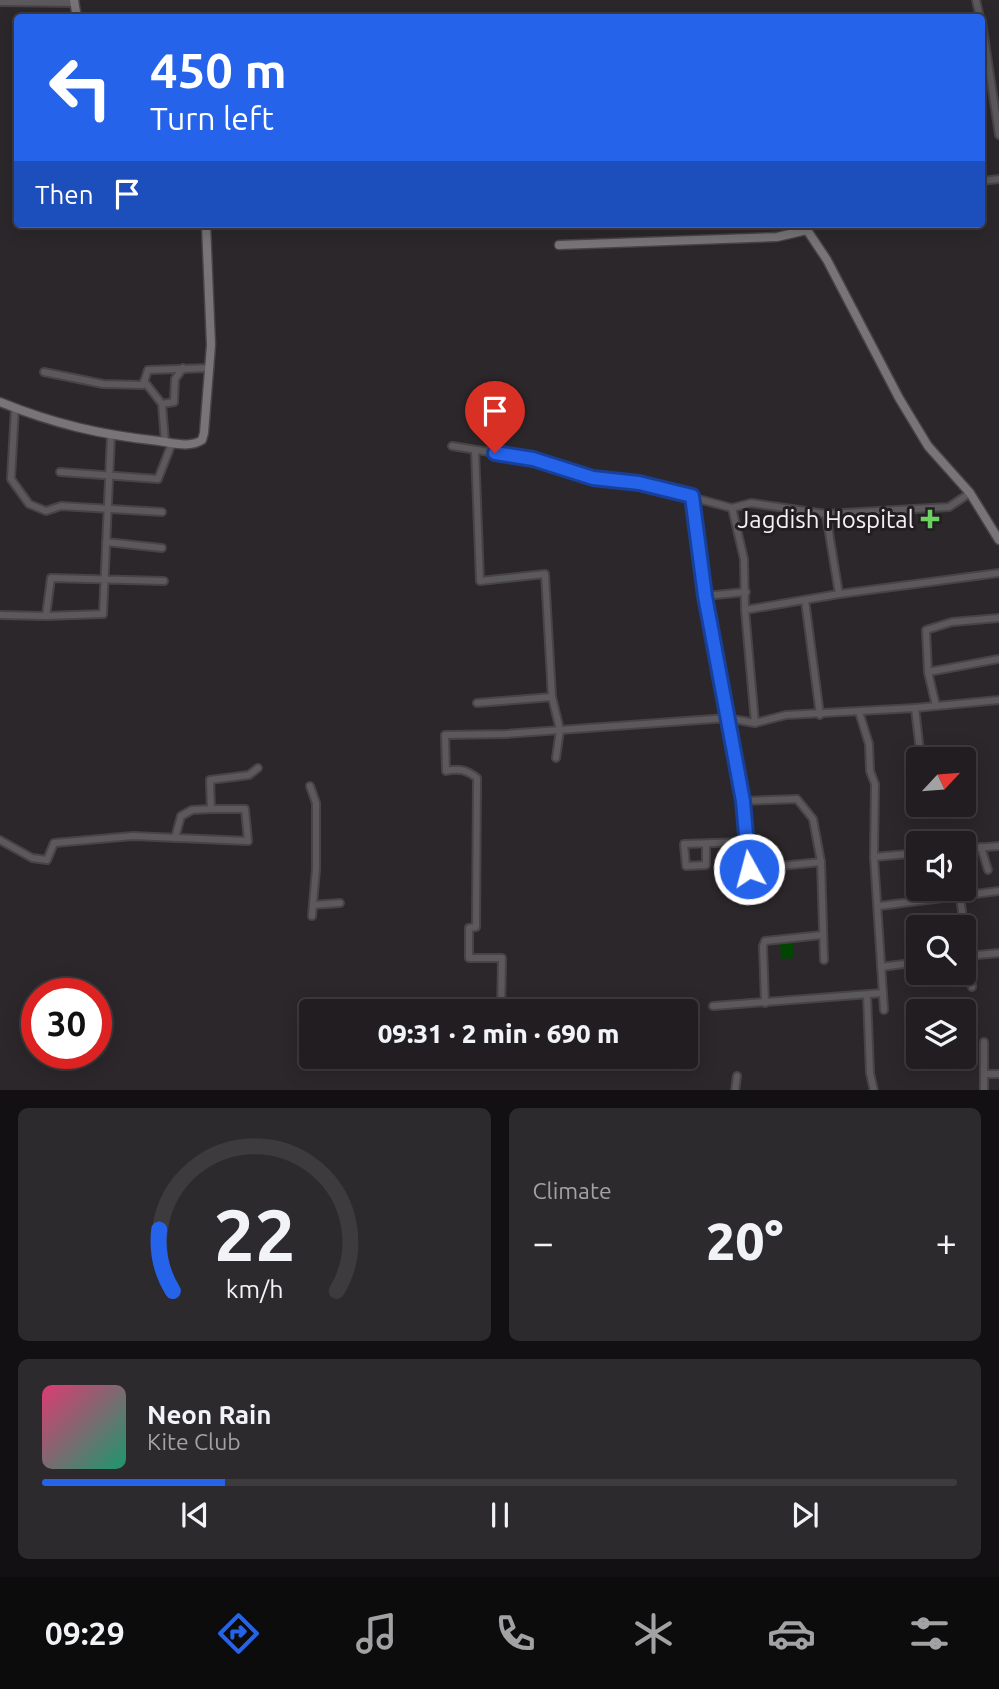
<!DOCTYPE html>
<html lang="en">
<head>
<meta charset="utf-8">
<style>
  :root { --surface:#211d20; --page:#2d2a2d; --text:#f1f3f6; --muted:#a2a2a5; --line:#3e3b3e; --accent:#2563eb }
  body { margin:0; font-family:Ubuntu,sans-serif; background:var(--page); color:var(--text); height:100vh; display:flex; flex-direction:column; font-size:26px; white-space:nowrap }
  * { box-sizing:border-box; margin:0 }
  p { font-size:23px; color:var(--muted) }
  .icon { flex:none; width:38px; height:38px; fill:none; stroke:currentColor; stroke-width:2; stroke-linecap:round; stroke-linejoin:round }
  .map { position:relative; height:1090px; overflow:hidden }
  .side { display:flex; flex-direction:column; gap:18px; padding:18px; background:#121012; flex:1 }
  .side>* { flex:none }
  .banner { position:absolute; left:14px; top:14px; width:971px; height:214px; border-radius:7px; box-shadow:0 4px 18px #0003,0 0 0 2px var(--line); background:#2563eb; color:#fff; overflow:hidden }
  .needle { width:46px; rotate:64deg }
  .fabs { position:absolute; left:906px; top:747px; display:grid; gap:14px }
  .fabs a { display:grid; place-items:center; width:70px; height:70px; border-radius:7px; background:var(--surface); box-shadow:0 4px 18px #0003,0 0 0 2px var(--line); font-size:35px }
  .speed { position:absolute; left:21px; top:978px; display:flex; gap:14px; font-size:35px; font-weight:700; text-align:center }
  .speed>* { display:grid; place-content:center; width:91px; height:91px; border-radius:50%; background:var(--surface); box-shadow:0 4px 18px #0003,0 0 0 2px var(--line); line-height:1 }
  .speed .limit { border:10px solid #d22; background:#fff; color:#111 }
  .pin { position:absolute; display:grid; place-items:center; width:60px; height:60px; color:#fff; margin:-72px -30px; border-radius:50% 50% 50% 0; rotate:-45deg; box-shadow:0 0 7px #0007 }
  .pin .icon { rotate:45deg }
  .me { position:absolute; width:77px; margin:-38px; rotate:353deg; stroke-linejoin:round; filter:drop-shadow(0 0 5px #0008) }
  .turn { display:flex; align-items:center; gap:24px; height:147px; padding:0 21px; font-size:32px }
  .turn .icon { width:91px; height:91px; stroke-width:2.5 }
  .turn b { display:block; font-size:49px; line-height:60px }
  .then { display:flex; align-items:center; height:66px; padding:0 21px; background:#0003; gap:14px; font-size:26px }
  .big { font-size:52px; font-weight:800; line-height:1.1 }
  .side .widget { flex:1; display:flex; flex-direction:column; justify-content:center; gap:10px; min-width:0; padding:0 24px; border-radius:10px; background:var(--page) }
  .side .dial { align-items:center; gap:0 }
  .dial svg { height:182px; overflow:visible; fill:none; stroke:var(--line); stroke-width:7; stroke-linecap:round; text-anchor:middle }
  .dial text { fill:var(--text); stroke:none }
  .song { display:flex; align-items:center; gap:21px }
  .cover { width:84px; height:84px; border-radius:10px; background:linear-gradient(135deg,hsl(340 70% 55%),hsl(160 70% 35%)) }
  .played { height:7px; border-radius:4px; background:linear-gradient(90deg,var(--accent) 20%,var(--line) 20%) }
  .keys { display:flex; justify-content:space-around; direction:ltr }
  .heat { display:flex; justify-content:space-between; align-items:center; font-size:38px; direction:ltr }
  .side .tiles { flex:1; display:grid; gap:18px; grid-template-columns:1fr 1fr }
  .widget:last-child { grid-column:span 2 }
  .trip { position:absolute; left:299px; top:999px; width:399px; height:70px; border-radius:7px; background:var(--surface); box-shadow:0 4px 18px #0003,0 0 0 2px var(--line); font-weight:800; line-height:70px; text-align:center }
  .tab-bar { display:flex; height:112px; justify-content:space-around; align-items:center; background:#0d0c0d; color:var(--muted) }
  .tab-bar .icon { width:49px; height:49px }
  .tab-bar .current { color:var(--accent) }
  .tab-bar b { font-size:32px; color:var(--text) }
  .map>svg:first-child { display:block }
  .green { fill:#014500 }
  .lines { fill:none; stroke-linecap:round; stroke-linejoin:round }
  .street-casing { stroke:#484347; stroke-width:10 }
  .secondary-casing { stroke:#484347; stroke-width:11 }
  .street { stroke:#5b595b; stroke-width:6 }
  .secondary { stroke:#787477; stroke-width:8 }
  .route-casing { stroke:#184099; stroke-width:18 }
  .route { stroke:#2563eb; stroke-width:12 }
  .poi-dot { fill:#6cd362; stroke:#221e22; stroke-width:2.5 }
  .labels { text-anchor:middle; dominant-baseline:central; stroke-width:6; stroke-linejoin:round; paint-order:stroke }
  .poi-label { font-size:24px; fill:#f4f1f4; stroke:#221e22; text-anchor:end }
</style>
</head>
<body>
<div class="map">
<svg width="999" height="1091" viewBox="0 0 999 1091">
  <rect width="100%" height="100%" fill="#2c272b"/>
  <path class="green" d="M793,942L794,958L781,959L780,943Z"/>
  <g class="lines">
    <defs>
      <g id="street">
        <path d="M976,0L980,18"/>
        <path d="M0,2L75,3"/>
        <path d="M982,22L999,135"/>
        <path d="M982,181L999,179"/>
        <path d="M44,372L103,384L143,385L148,370L210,368"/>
        <path d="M144,381L162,404L174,402L175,379L183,368"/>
        <path d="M162,404L165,442"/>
        <path d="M15,408L11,479L29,504L46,511L61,506L162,512"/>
        <path d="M111,436L103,614L46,616L51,578L164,581"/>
        <path d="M452,446L533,459L593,478L639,483L732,508L751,503L826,514L949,507L970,493"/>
        <path d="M475,450L480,581L545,574L552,697L560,730L556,758"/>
        <path d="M60,472L158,479L172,443"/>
        <path d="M692,496L705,596L743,801L749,869L821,862"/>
        <path d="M732,508L744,559L745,610L755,723"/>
        <path d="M826,514L839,594"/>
        <path d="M106,542L162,548"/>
        <path d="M705,596L746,592"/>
        <path d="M805,600L820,715"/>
        <path d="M745,610L839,594L999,573"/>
        <path d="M0,615L46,616"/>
        <path d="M928,672L999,659"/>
        <path d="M477,703L552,697"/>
        <path d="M936,706L928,672L926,630L952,622L999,618"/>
        <path d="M915,708L921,760"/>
        <path d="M859,712L869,744L870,771L875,784L874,857"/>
        <path d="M310,786L316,803V869L312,916"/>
        <path d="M743,801L797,799L813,819L821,862L824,960"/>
        <path d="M175,838L181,816L192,810L211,809"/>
        <path d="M0,840L32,858L47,860L54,843L133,836L248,841L245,809H211L210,780L249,775L258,768"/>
        <path d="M706,844V865L686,866L684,844L745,842"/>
        <path d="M981,847L988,870"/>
        <path d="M964,849L999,846"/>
        <path d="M959,889L972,987"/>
        <path d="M313,905L340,903"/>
        <path d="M879,906L999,891"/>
        <path d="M966,956L999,953"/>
        <path d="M881,967L919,962"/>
        <path d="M867,995L870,1073L874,1091"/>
        <path d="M765,1003L763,946L765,941L822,935"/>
        <path d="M713,1006L883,993"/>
        <path d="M884,1010L874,857L919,853"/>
        <path d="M501,1012L502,958H469V928L476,927L477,778C467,770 459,768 446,771L445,735L506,734L727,718L755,723L786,715L915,708L999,700"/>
        <path d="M984,1042V1091"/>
        <path d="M984,1074H999"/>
        <path d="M735,1091L737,1076"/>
      </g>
      <g id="secondary">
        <path d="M74,0L77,18"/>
        <path d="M559,245L777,237L807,230L827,260L899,398L928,446L970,493L999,540"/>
        <path d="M0,402C54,424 102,435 159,441C173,443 190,448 202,440L204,433L211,345L206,224"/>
      </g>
    </defs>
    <use href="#street" class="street-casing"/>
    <use href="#secondary" class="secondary-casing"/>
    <use href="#street" class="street"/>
    <use href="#secondary" class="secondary"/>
  </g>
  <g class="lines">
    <defs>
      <path id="route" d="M495,453L533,459L593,478L639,483L692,496L705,596L743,801L749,869"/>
    </defs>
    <use href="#route" class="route-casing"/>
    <use href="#route" class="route"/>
  </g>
  <path class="poi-dot" d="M926.5 508.5h7v7h7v7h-7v7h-7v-7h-7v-7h7z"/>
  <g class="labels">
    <g class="poi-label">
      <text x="914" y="519">Jagdish Hospital</text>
    </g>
  </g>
</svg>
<div class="fabs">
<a><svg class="needle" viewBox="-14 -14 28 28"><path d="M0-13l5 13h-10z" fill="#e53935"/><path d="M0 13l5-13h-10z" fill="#a2a2a5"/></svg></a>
<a><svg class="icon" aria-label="sound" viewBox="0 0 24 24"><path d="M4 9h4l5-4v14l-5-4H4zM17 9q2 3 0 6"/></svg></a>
<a><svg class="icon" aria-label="search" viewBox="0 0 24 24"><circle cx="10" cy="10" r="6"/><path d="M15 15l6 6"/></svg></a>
<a><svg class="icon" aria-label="layers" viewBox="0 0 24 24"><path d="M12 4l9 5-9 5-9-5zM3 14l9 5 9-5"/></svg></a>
</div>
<div class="speed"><div class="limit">30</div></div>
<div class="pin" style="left:495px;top:453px;background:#d93025"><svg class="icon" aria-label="arrive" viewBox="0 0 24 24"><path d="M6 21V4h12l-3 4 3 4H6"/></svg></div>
<svg class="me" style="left:749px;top:869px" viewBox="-20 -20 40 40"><circle r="17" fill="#2563eb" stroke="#fff" stroke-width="3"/><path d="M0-11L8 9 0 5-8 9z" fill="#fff"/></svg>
<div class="trip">09:31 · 2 min · 690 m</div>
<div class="banner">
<div class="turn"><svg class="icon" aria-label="left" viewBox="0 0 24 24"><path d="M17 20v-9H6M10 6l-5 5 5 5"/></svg><div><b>450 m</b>Turn left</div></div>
<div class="then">Then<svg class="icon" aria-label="arrive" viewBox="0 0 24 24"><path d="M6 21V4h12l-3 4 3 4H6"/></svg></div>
</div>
</div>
<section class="side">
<div class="tiles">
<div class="widget dial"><svg viewBox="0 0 100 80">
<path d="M14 69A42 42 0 1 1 86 69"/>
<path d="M14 69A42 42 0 0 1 8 42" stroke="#2563eb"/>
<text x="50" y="56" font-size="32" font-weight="700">22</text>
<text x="50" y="72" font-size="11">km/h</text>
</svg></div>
<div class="widget"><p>Climate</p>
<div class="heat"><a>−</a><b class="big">20°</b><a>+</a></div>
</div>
<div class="widget">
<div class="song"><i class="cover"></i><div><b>Neon Rain</b><p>Kite Club</p></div></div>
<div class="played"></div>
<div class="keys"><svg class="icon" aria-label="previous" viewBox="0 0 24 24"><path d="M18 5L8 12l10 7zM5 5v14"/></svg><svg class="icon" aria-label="pause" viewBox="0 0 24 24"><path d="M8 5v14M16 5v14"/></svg><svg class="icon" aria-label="next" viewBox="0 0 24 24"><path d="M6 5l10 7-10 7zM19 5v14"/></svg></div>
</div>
</div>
</section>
<nav class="tab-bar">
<b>09:29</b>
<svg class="icon current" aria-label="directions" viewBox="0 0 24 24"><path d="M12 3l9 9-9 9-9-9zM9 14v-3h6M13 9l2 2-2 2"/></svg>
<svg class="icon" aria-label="music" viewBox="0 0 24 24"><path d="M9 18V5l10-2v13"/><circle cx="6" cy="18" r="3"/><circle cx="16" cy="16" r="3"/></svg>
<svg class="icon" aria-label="phone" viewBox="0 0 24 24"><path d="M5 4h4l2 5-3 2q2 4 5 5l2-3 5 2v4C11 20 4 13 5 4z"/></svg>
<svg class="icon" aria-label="climate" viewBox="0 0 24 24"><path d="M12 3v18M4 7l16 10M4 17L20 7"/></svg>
<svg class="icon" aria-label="car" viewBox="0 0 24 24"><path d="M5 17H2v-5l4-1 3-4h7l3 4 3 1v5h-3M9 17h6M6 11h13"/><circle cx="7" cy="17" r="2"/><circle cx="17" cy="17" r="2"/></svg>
<svg class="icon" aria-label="filters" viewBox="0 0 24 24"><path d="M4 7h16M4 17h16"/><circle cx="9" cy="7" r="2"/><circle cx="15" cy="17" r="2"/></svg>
</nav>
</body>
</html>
